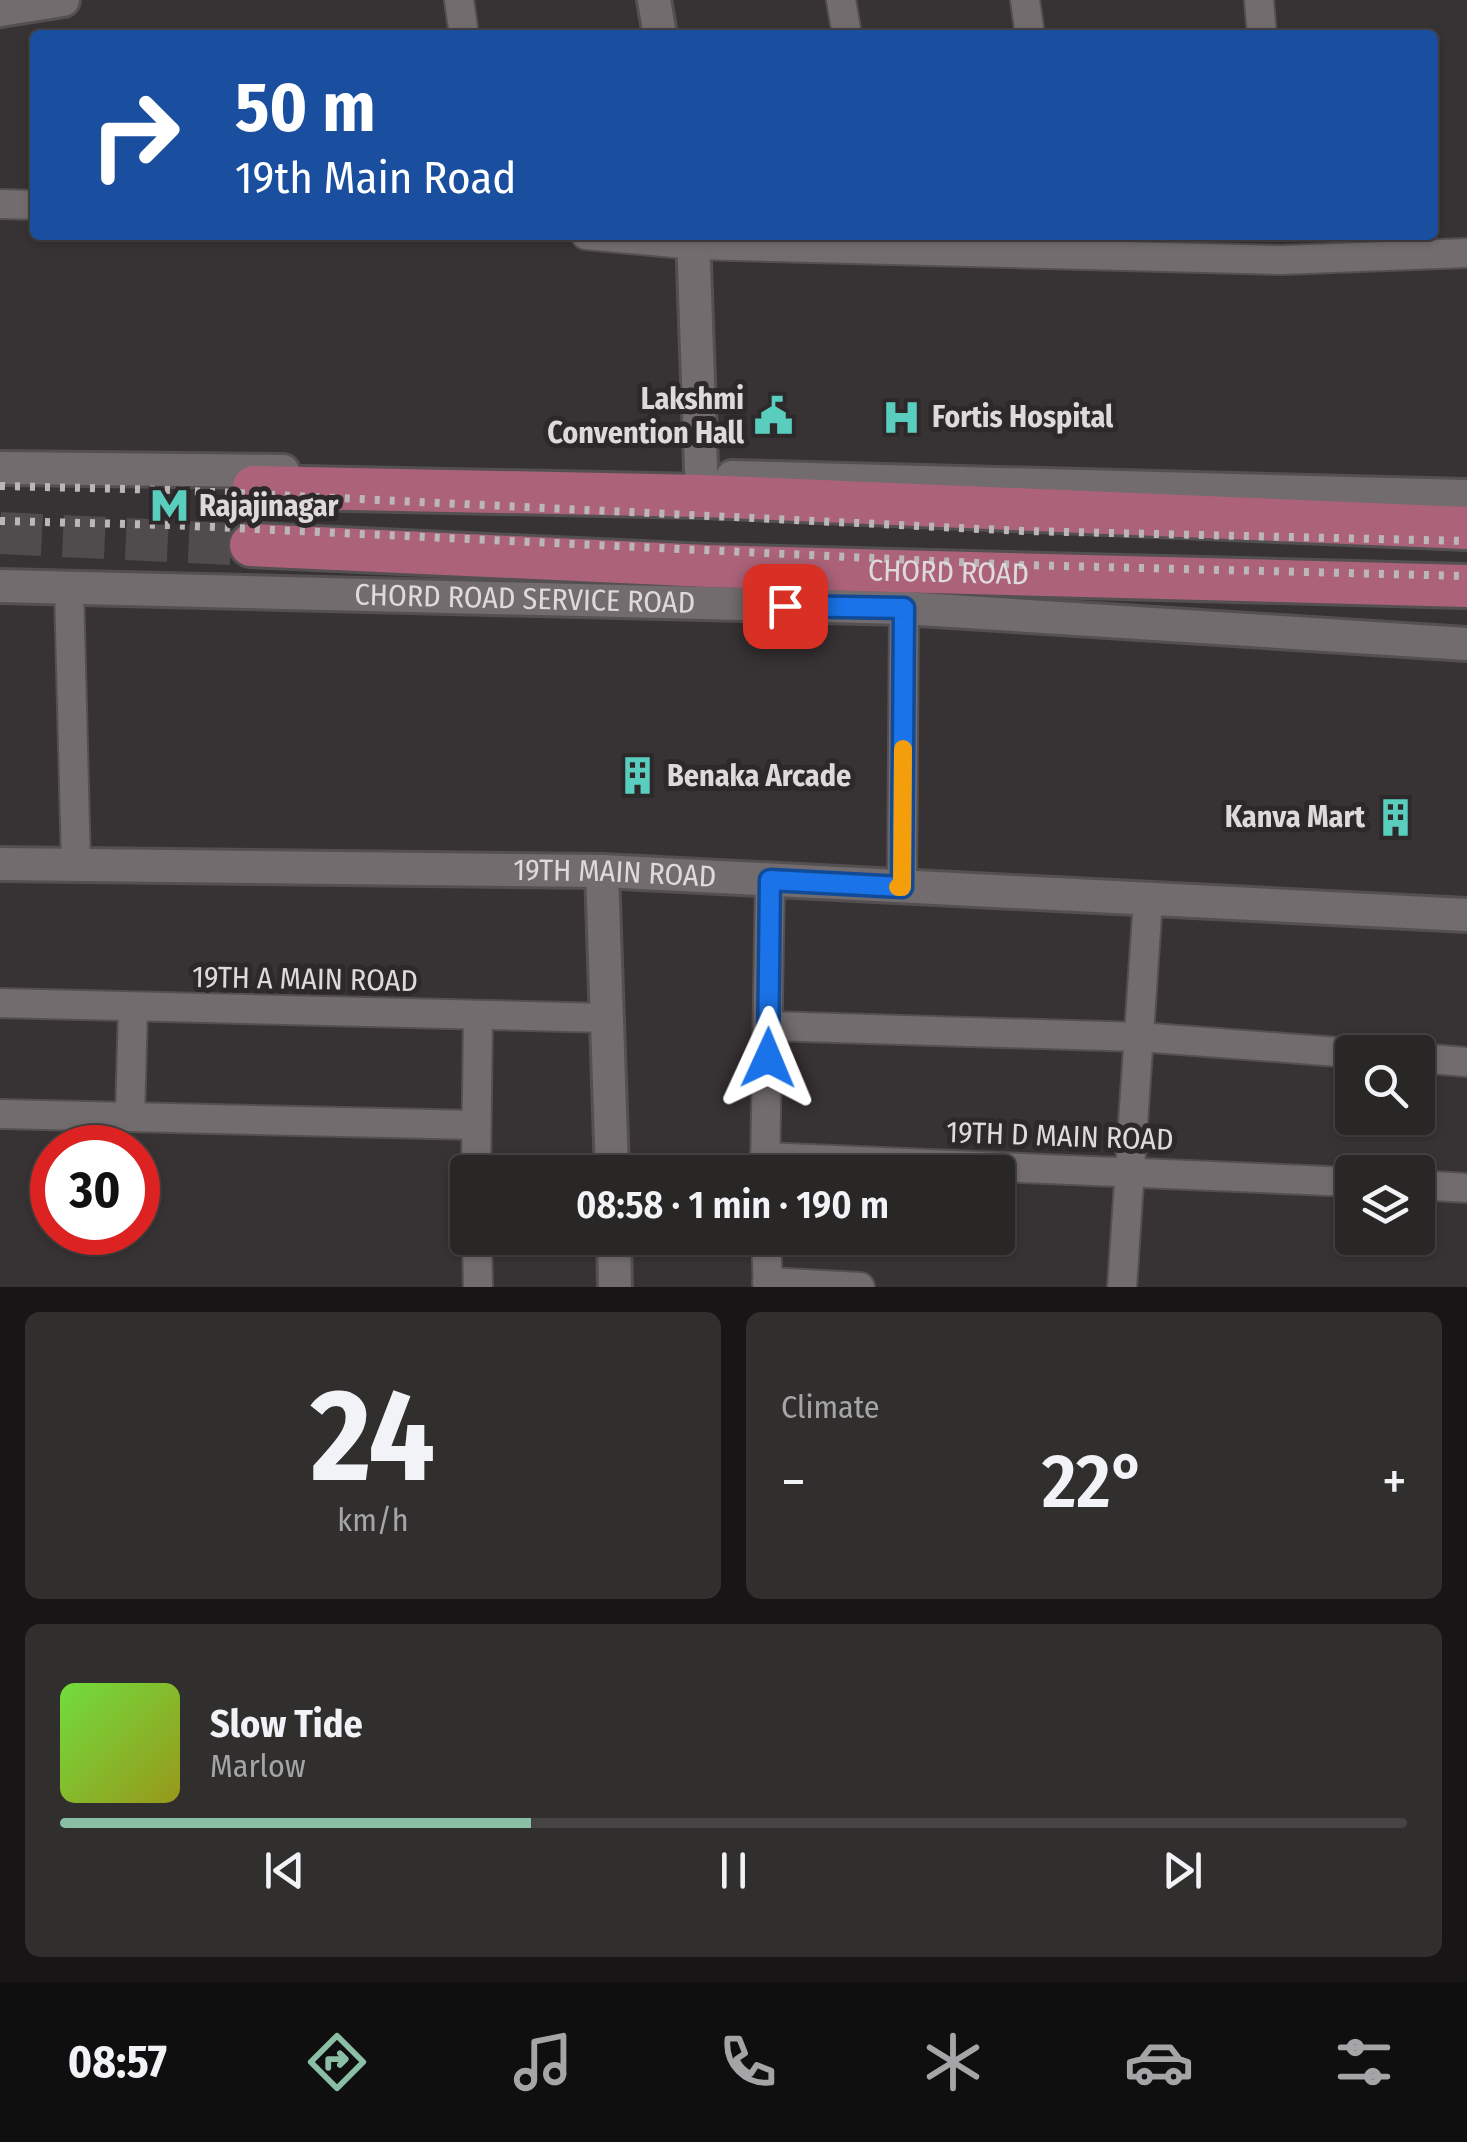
<!DOCTYPE html>
<html lang="en">
<head>
<meta charset="utf-8">
<style>
  :root { --surface:#292626; --page:#312e2e; --text:#f1f3f6; --muted:#a5a5a7; --line:#454343; --accent:#8abfa5 }
  body { margin:0; font-family:"Fira Sans Condensed",sans-serif; background:var(--page); color:var(--text); height:100vh; display:flex; flex-direction:column; font-size:38px; white-space:nowrap }
  * { box-sizing:border-box; margin:0 }
  p { font-size:32px; color:var(--muted) }
  .icon { flex:none; width:55px; height:55px; fill:none; stroke:currentColor; stroke-width:2; stroke-linecap:round; stroke-linejoin:round }
  .map { position:relative; height:1287px; overflow:hidden }
  .details { display:flex; flex-direction:column; gap:25px; padding:25px; background:#171515; flex:1 }
  .details>* { flex:none }
  .hud { position:absolute; left:30px; top:30px; width:1408px; height:210px; border-radius:10px; box-shadow:0 2px 8px #0004,0 0 0 2px var(--line); background:#1a4fa0; color:#fff; overflow:hidden }
  .controls { position:absolute; left:1335px; top:1035px; display:grid; gap:20px }
  .controls a { display:grid; place-items:center; width:100px; height:100px; border-radius:10px; background:var(--surface); box-shadow:0 2px 8px #0004,0 0 0 2px var(--line); font-size:50px }
  .speed { position:absolute; left:30px; top:1125px; display:flex; gap:20px; font-size:50px; font-weight:700; text-align:center }
  .speed>* { display:grid; place-content:center; width:130px; height:130px; border-radius:50%; background:var(--surface); box-shadow:0 2px 8px #0004,0 0 0 2px var(--line); line-height:1 }
  .speed .limit { border:15px solid #d22; background:#fff; color:#111 }
  .pin { position:absolute; display:grid; place-items:center; width:85px; height:85px; color:#fff; margin:-42px; border-radius:20px; box-shadow:0 5px 15px #0006 }
  .me { position:absolute; width:110px; margin:-55px; rotate:1deg; stroke-linejoin:round; filter:drop-shadow(0 0 8px #0008) }
  .turn { display:flex; align-items:center; gap:35px; height:210px; padding:0 40px; font-size:45px }
  .turn .icon { width:130px; height:130px; stroke-width:2.5 }
  .turn b { display:block; font-size:70px; line-height:85px }
  .big { font-size:75px; font-weight:600; line-height:1.1 }
  .details .widget { flex:1; display:flex; flex-direction:column; justify-content:center; gap:15px; min-width:0; padding:0 35px; border-radius:15px; background:var(--page) }
  .details .dial { align-items:center; gap:0 }
  .dial b { font-size:130px; line-height:1 }
  .song { display:flex; align-items:center; gap:30px }
  .cover { width:120px; height:120px; border-radius:15px; background:linear-gradient(135deg,hsl(100 70% 55%),hsl(60 70% 35%)) }
  .played { height:10px; border-radius:5px; background:linear-gradient(90deg,var(--accent) 35%,var(--line) 35%) }
  .keys { display:flex; justify-content:space-around; direction:ltr }
  .heat { display:flex; justify-content:space-between; align-items:center; font-size:55px; direction:ltr }
  .details .tiles { flex:1; display:grid; gap:25px; grid-template-columns:1fr 1fr }
  .widget:last-child { grid-column:span 2 }
  .trip { position:absolute; left:450px; top:1155px; width:565px; height:100px; border-radius:10px; background:var(--surface); box-shadow:0 2px 8px #0004,0 0 0 2px var(--line); font-weight:600; line-height:100px; text-align:center }
  .tabs { display:flex; height:160px; justify-content:space-around; align-items:center; background:#100f0f; color:var(--muted) }
  .tabs .icon { width:70px; height:70px }
  .tabs .selected { color:var(--accent) }
  .tabs b { font-size:45px; color:var(--text) }
  .map>svg:first-child { display:block }
  .lines { fill:none; stroke-linecap:round; stroke-linejoin:round }
  .primary-tunnel { stroke:#504b4c; stroke-width:42; stroke-dasharray:42 21; stroke-linecap:butt }
  .minor-casing { stroke:#545051; stroke-width:32 }
  .tertiary-casing { stroke:#545051; stroke-width:38 }
  .primary-casing { stroke:#545051; stroke-width:48 }
  .minor { stroke:#726c6e; stroke-width:28 }
  .tertiary { stroke:#726c6e; stroke-width:32 }
  .primary { stroke:#ac6379; stroke-width:42 }
  .rail { stroke:#bbb7b8; stroke-width:8; stroke-dasharray:5 10; stroke-linecap:butt }
  .route-casing { stroke:#114b97; stroke-width:25 }
  .route { stroke:#1a73e8; stroke-width:18 }
  .slow { stroke:#f59e0b; stroke-width:18 }
  .labels { text-anchor:middle; dominant-baseline:central; stroke-width:10; stroke-linejoin:round; paint-order:stroke }
  .poi-label { font-size:30px; font-weight:bold; fill:#dedadb; stroke:#2d2829; text-anchor:start }
  .street-label { font-size:30px; fill:#dedadb; stroke:#2d2829 }
</style>
</head>
<body>
<div class="map">
<svg width="1467" height="1287" viewBox="0 0 1467 1287">
  <rect width="100%" height="100%" fill="#373233"/>
  <g class="lines">
    <path class="primary-tunnel" d="M0,533L251,545"/>
    <defs>
      <g id="minor">
        <path d="M459,0L464,35"/>
        <path d="M841,0L847,35"/>
        <path d="M1025,0L1030,35"/>
        <path d="M1259,0L1262,35"/>
        <path d="M0,204L35,205"/>
        <path d="M586,235L695,245L1281,260L1467,253"/>
        <path d="M69,588L76,865"/>
        <path d="M902,887L904,608"/>
        <path d="M0,1003L607,1018"/>
        <path d="M769,1026L1140,1037L1352,1053"/>
        <path d="M1418,1058L1467,1062"/>
        <path d="M0,1114L475,1125"/>
        <path d="M130,1117L133,1007"/>
        <path d="M764,1157L1352,1182"/>
        <path d="M476,1172L478,1016"/>
        <path d="M765,1172L770,880"/>
        <path d="M1418,1185L1467,1188"/>
        <path d="M477,1238L478,1287"/>
        <path d="M766,1238L768,1287"/>
        <path d="M767,1282L860,1287"/>
        <path d="M1122,1287L1148,900"/>
      </g>
      <g id="tertiary">
        <path d="M654,0L660,35"/>
        <path d="M0,10L63,0"/>
        <path d="M693,235L702,496"/>
        <path d="M0,468L283,471"/>
        <path d="M732,477L1467,496"/>
        <path id="s1" d="M0,586L904,608L1467,644"/>
        <path id="s2" d="M0,864L602,871L1467,915"/>
        <path d="M602,871L612,1172"/>
        <path d="M614,1238L615,1287"/>
      </g>
      <g id="primary">
        <path d="M254,487L702,496L1467,528"/>
        <path id="s3" d="M251,545L707,566L1467,586"/>
      </g>
    </defs>
    <use href="#minor" class="minor-casing"/>
    <use href="#tertiary" class="tertiary-casing"/>
    <use href="#primary" class="primary-casing"/>
    <use href="#minor" class="minor"/>
    <use href="#tertiary" class="tertiary"/>
    <use href="#primary" class="primary"/>
    <g class="rail">
      <path d="M0,486L171,490L1023,531L1467,541"/>
      <path d="M0,521L170,525L1021,565L1467,576"/>
    </g>
  </g>
  <g class="lines">
    <defs>
      <path id="route" d="M768,1058L770,880L902,887L904,608L785,606"/>
    </defs>
    <use href="#route" class="route-casing"/>
    <use href="#route" class="route"/>
    <path class="slow" d="M898,887H902L903,749"/>
  </g>
  <defs>
    <symbol id="civic-bare" viewBox="-9 -9 18 18"><path d="M-.6-6.5H3V-4.5H.6V-3L4-1V1h2V6H-6V1h2V-1L-.6-3ZM-1.2 2.5V6h2.4V2.5Z" fill="#59cebe" stroke="#2d2829" stroke-width="2.5" paint-order="stroke"/></symbol>
    <symbol id="hospital-bare" viewBox="-9 -9 18 18"><path d="M-5-5h3v3.5h4V-5h3V5h-3V1.5h-4V5h-3Z" fill="#59cebe" stroke="#2d2829" stroke-width="2.5" paint-order="stroke"/></symbol>
    <symbol id="metro-bare" viewBox="-9 -9 18 18"><path d="M-5.5 5V-5H-3L0 0L3-5H5.5V5H3V-.5L0 4L-3-.5V5Z" fill="#59cebe" stroke="#2d2829" stroke-width="2.5" paint-order="stroke"/></symbol>
    <symbol id="building-bare" viewBox="-9 -9 18 18"><path d="M-4-6H4V6H1V3H-1V6H-4ZM-2.5-4.3h1.7v1.8h-1.7ZM.8-4.3h1.7v1.8H.8ZM-2.5-1h1.7V.8h-1.7ZM.8-1h1.7V.8H.8Z" fill="#59cebe" stroke="#2d2829" stroke-width="2.5" paint-order="stroke"/></symbol>
  </defs>
  <g fill-rule="evenodd">
    <use href="#civic-bare" x="746" y="388" width="55" height="55"/>
    <use href="#hospital-bare" x="874" y="390" width="55" height="55"/>
    <use href="#metro-bare" x="142" y="478" width="55" height="55"/>
    <use href="#building-bare" x="610" y="748" width="55" height="55"/>
    <use href="#building-bare" x="1368" y="790" width="55" height="55"/>
  </g>
  <g class="labels">
    <g class="poi-label">
      <text x="744" y="399" text-anchor="end">Lakshmi<tspan x="744" dy="34">Convention Hall</tspan></text>
      <text x="932" y="417">Fortis Hospital</text>
      <text x="199" y="506">Rajajinagar</text>
      <text x="667" y="776">Benaka Arcade</text>
      <text x="1365" y="817" text-anchor="end">Kanva Mart</text>
    </g>
    <g class="street-label">
      <text stroke="none"><textPath href="#s3" startOffset="698">CHORD ROAD</textPath></text>
      <text stroke="none"><textPath href="#s1" startOffset="525">CHORD ROAD SERVICE ROAD</textPath></text>
      <text stroke="none"><textPath href="#s2" startOffset="615">19TH MAIN ROAD</textPath></text>
      <text transform="translate(305 979) rotate(1)">19TH A MAIN ROAD</text>
      <text transform="translate(1060 1136) rotate(2)">19TH D MAIN ROAD</text>
    </g>
  </g>
</svg>
<div class="controls">
<a><svg class="icon" aria-label="search" viewBox="0 0 24 24"><circle cx="10" cy="10" r="6"/><path d="M15 15l6 6"/></svg></a>
<a><svg class="icon" aria-label="layers" viewBox="0 0 24 24"><path d="M12 4l9 5-9 5-9-5zM3 14l9 5 9-5"/></svg></a>
</div>
<div class="speed"><div class="limit">30</div></div>
<div class="pin" style="left:785px;top:606px;background:#d93025"><svg class="icon" aria-label="arrive" viewBox="0 0 24 24"><path d="M6 21V4h12l-3 4 3 4H6"/></svg></div>
<svg class="me" style="left:768px;top:1058px" viewBox="-20 -20 40 40"><path d="M0-17L14 15 0 8-14 15z" fill="#1a73e8" stroke="#fff" stroke-width="4"/></svg>
<div class="trip">08:58 · 1 min · 190 m</div>
<div class="hud">
<div class="turn"><svg class="icon" aria-label="right" viewBox="0 0 24 24"><path d="M7 20v-9h11M14 6l5 5-5 5"/></svg><div><b>50 m</b>19th Main Road</div></div>
</div>
</div>
<section class="details">
<div class="tiles">
<div class="widget dial"><b>24</b><p>km/h</p></div>
<div class="widget"><p>Climate</p>
<div class="heat"><a>−</a><b class="big">22°</b><a>+</a></div>
</div>
<div class="widget">
<div class="song"><i class="cover"></i><div><b>Slow Tide</b><p>Marlow</p></div></div>
<div class="played"></div>
<div class="keys"><svg class="icon" aria-label="previous" viewBox="0 0 24 24"><path d="M18 5L8 12l10 7zM5 5v14"/></svg><svg class="icon" aria-label="pause" viewBox="0 0 24 24"><path d="M8 5v14M16 5v14"/></svg><svg class="icon" aria-label="next" viewBox="0 0 24 24"><path d="M6 5l10 7-10 7zM19 5v14"/></svg></div>
</div>
</div>
</section>
<nav class="tabs">
<b>08:57</b>
<svg class="icon selected" aria-label="directions" viewBox="0 0 24 24"><path d="M12 3l9 9-9 9-9-9zM9 14v-3h6M13 9l2 2-2 2"/></svg>
<svg class="icon" aria-label="music" viewBox="0 0 24 24"><path d="M9 18V5l10-2v13"/><circle cx="6" cy="18" r="3"/><circle cx="16" cy="16" r="3"/></svg>
<svg class="icon" aria-label="phone" viewBox="0 0 24 24"><path d="M5 4h4l2 5-3 2q2 4 5 5l2-3 5 2v4C11 20 4 13 5 4z"/></svg>
<svg class="icon" aria-label="climate" viewBox="0 0 24 24"><path d="M12 3v18M4 7l16 10M4 17L20 7"/></svg>
<svg class="icon" aria-label="car" viewBox="0 0 24 24"><path d="M5 17H2v-5l4-1 3-4h7l3 4 3 1v5h-3M9 17h6M6 11h13"/><circle cx="7" cy="17" r="2"/><circle cx="17" cy="17" r="2"/></svg>
<svg class="icon" aria-label="filters" viewBox="0 0 24 24"><path d="M4 7h16M4 17h16"/><circle cx="9" cy="7" r="2"/><circle cx="15" cy="17" r="2"/></svg>
</nav>
</body>
</html>
